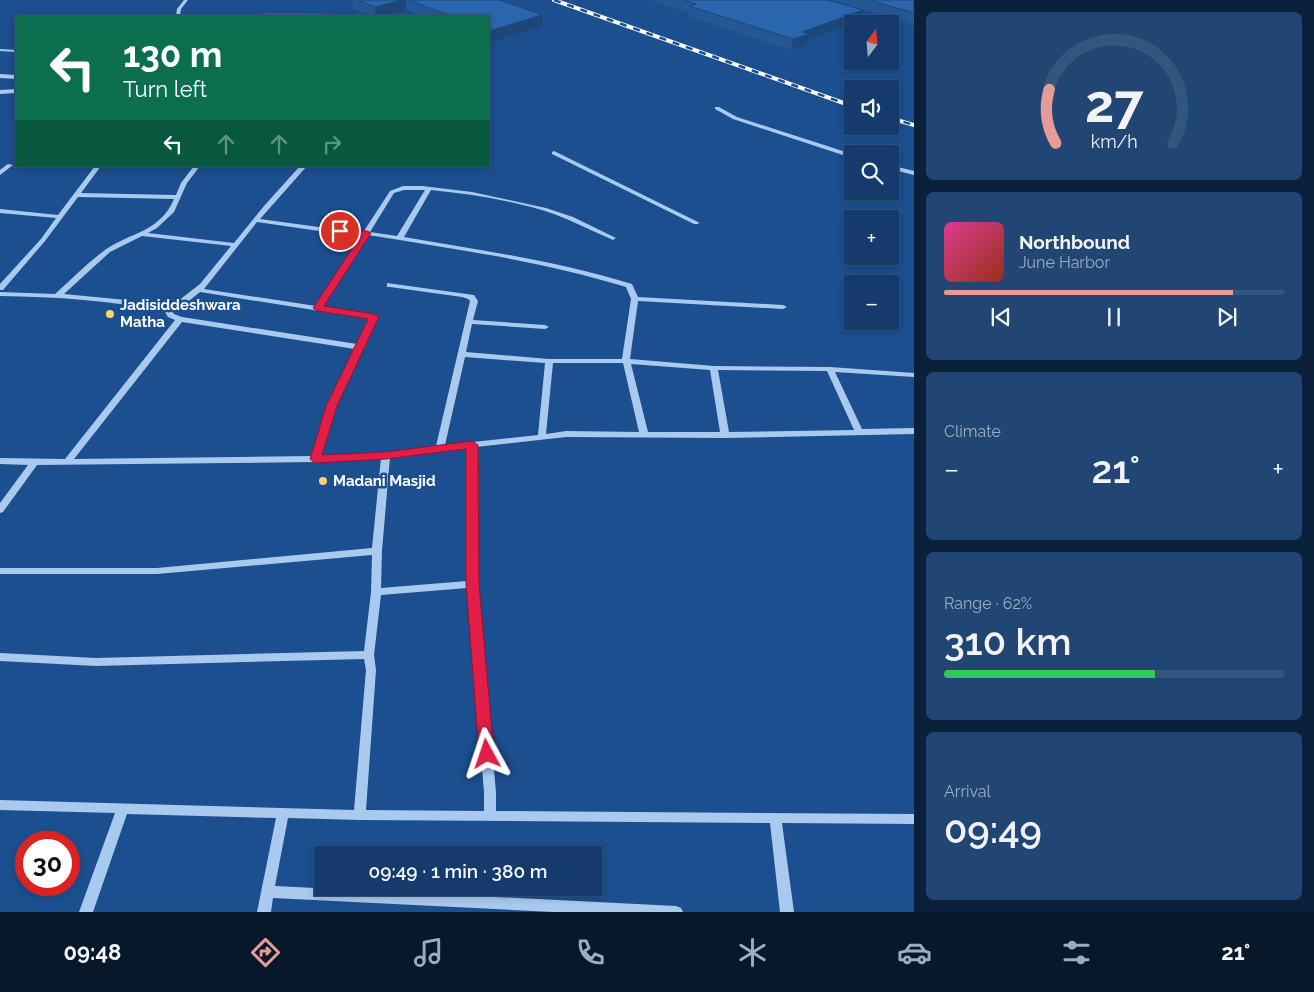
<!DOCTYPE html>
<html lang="en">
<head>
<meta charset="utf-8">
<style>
  :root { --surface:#143b6b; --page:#214673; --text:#f1f3f6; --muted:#9dadc1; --line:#33557e; --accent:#e69b98 }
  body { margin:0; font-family:Raleway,sans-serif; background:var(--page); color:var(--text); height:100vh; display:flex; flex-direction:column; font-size:19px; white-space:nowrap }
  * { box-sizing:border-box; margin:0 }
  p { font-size:16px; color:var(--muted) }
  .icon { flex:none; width:28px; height:28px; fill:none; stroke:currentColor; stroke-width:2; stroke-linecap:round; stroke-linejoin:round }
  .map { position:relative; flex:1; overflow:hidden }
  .panel { display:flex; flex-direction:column; gap:12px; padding:12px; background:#0b203b; width:400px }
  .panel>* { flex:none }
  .banner { position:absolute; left:15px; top:15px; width:475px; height:152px; border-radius:0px; box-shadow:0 2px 8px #0003,0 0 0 1px var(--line); background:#0b6e4f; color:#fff; overflow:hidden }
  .needle { width:32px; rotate:16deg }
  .controls { position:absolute; left:844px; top:15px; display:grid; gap:10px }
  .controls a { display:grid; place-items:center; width:55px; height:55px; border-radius:0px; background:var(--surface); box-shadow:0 2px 8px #0003,0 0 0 1px var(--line); font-size:25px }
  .speed { position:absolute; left:15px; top:831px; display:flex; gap:10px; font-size:25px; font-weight:700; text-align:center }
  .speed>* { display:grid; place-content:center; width:65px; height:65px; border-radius:50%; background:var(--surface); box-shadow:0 2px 8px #0003,0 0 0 1px var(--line); line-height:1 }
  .speed .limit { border:8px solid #d22; background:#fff; color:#111 }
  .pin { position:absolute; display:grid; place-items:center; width:42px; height:42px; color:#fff; margin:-21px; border:2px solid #fff; border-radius:50%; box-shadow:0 1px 5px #0007 }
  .me { position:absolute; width:55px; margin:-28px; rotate:355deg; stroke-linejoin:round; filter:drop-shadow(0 0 4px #0008) }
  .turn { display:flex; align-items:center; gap:18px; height:105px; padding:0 25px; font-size:22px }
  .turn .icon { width:65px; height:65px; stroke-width:2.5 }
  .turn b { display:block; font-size:35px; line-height:42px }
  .lanes { display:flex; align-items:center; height:48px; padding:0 25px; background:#0003; justify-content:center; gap:25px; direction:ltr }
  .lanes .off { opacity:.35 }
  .big { font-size:38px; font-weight:600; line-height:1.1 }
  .panel .card { flex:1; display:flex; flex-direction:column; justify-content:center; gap:8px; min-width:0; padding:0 18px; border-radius:8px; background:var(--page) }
  .panel .dial { align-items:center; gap:0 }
  .dial svg { height:130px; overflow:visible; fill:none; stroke:var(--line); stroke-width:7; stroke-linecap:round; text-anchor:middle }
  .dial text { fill:var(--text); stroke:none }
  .song { display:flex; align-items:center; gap:15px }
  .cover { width:60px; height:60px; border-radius:8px; background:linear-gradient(135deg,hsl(330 70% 55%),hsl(10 70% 35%)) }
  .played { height:5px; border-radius:2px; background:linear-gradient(90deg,var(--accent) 85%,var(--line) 85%) }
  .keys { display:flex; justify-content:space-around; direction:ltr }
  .heat { display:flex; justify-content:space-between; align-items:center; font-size:28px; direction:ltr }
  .charge { height:8px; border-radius:4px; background:linear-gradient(90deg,#34c759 62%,var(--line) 0) }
  .trip { position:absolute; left:314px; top:846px; width:288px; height:50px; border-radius:0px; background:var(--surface); box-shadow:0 2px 8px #0003,0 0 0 1px var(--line); font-weight:600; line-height:50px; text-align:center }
  .tabs { display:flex; height:80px; justify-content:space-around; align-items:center; background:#08182b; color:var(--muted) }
  .tabs .icon { width:35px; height:35px }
  .tabs .selected { color:var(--accent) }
  .tabs b { font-size:22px; color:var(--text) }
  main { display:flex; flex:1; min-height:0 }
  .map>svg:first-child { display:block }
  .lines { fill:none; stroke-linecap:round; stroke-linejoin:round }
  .minor { fill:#a9c9ee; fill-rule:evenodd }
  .rail-casing { stroke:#fff; stroke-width:4 }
  .rail { stroke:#1b4f8f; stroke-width:2.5; stroke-dasharray:7; stroke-linecap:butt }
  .wall { fill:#245895 }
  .shaded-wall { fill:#1d4779 }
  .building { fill:#2a66ad; stroke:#1d4779 }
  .route { fill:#e11d48; stroke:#92132f }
  .poi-dot { fill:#ffd166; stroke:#1b4f8f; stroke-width:2 }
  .labels { text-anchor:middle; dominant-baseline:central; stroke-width:5; stroke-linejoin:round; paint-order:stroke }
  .poi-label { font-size:15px; font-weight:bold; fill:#fff; stroke:#1b4f8f; text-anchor:start }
</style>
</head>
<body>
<main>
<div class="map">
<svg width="914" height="912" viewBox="0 0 914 912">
  <rect width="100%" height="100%" fill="#1b4f8f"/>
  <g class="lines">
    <g class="minor">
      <path d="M184,0H188L181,9L180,16H176L177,9Z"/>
      <path d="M0,49L16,50V52L0,51Z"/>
      <path d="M0,74L16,75V79L0,78Z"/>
      <path d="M16,89V93L0,94V90Z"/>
      <path d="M715,107H719L737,117L852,154V158L733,119L715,109Z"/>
      <path d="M554,151L698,222L699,223L698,224H694L552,154V152Z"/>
      <path d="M8,164L13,165L0,175V170Z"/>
      <path d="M890,165L914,171V175L890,169Z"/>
      <path d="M95,166H101L81,193L176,195L181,183L194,166H200L187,183L174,212L157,228L148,233L234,243L264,206L300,166H307L260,219L326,228L364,231L390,191L403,186H422L472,192L546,208L573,217L616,238L613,240L611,239C592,231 573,221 554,214C515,201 472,194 431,190L404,237C480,250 557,261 632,284L638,297L783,305L787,307L783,309L638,301L630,359L714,366L830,367L914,373V377L835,372L862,429L914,428V434L725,438L566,437L476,447L477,584L496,792V811L914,814V824L782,823L794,912H780L770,823L360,820L288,818L275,886L676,906L681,908L683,912H553L273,898L271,912H257L276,818L127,814L93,912H79L115,813L0,810V800L354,810L366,670L364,659L96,666L0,661V653L96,658L364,651L371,592L372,555L157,574H0V568H157L372,548L381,458L315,462L37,465L3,512L0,513V503L28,465L0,464V458L65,459L175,320L168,317L165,312C111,300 56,297 0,296V292L55,294C72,279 87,263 105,250C131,232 160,232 174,199L78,197L45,241L3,290H0V284L41,239L56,218L0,213V209L58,215ZM404,190H425L397,236L370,232L394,193ZM257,222L326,232L361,235L316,306L204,289ZM368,235C454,249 542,261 626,287L631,299L622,359H549L466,352L472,324L545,329L549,327L545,325L473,320L478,301L474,295L387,283V287H390L462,297L468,299L470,301L436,446L386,452L320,456L336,406L378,317L374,315L322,307ZM142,236L231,246L200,284L178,301L167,308L126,300L64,294L110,252ZM200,292L370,319L357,344L182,317L174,314L172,311L184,305ZM182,322L355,349L328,406L312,456L74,459ZM465,357L545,363L538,435L445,445ZM553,363H623L639,432L566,431L546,434ZM631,364L710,370L720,432H648ZM718,370L827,371L854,430L729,432ZM468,448L467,581L381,588L382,551L390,457ZM467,588L484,792V811L366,810L376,670L374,655L381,595Z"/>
    </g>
    <defs>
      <g id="rail">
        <path d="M554,0L852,106"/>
        <path d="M890,118L914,125"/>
      </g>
    </defs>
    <use href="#rail" class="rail-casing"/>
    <use href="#rail" class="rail"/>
  </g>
  <g class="wall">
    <path d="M353,0H500L542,26L489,43V16H423L406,10L383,16H371L353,9Z"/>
    <path d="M650,0H828L863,10L861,21L808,40L807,45L791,50L688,16L689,13Z"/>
    <path d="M831,0H914V25Z"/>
  </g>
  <g class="shaded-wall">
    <path d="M402,0H406V10L383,16H376L375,7Z"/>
    <path d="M863,10L861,21L808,40L807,45L791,50L793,39L802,32Z"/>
    <path d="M542,15V26L489,43V31Z"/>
  </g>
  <g class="building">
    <path d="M357,0H402L375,7Z"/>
    <path d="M409,0H500L542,15L489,31V16H451Z"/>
    <path d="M684,0H828L863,10L802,32L809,34L793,39L689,6L696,4Z"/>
    <path d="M869,0H914V13Z"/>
    <path d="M263,12L332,13L331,16H261Z"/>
  </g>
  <path class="route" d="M336,229L367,231L371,233L324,306L374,314L379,317L337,406L322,455L386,452L472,441L478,445L479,584L494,754L492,759L487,760L481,759L479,754L466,584V449L386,459L315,463L310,459L326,406L368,319L318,311L313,308L361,235L336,233Z"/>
  <g class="poi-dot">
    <circle cx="110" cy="314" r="5"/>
    <circle cx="323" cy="481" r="5"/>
  </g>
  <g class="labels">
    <g class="poi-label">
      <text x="120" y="305">Jadisiddeshwara<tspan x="120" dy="17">Matha</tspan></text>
      <text x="333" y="481">Madani Masjid</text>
    </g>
  </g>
</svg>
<div class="controls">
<a><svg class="needle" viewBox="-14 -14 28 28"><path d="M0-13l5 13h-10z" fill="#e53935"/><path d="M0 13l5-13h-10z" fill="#9dadc1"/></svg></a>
<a><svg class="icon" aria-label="sound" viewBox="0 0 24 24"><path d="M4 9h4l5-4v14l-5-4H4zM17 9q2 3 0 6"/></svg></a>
<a><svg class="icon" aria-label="search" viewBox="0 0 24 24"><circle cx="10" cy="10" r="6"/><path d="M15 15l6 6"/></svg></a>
<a>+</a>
<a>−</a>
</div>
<div class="speed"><div class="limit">30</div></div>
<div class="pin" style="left:340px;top:231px;background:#d93025"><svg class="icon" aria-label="arrive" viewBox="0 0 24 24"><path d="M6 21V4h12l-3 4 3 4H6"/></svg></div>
<svg class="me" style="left:487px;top:754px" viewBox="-20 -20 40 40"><path d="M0-17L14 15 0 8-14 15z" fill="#e11d48" stroke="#fff" stroke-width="4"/></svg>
<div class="trip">09:49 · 1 min · 380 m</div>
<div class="banner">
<div class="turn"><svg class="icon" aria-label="left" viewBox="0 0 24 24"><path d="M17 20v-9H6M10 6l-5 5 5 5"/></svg><div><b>130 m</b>Turn left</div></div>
<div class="lanes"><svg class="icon" aria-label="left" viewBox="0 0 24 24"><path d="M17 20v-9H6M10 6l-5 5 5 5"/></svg><svg class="icon off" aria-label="ahead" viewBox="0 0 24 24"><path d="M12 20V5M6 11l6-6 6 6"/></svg><svg class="icon off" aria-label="ahead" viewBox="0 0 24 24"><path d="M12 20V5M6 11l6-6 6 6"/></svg><svg class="icon off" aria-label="right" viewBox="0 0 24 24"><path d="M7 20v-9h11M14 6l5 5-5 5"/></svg></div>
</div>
</div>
<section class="panel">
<div class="card dial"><svg viewBox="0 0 100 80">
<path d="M14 69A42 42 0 1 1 86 69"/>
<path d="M14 69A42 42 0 0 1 10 36" stroke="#e69b98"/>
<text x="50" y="56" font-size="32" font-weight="700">27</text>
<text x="50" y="72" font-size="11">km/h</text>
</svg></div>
<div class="card">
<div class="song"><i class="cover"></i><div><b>Northbound</b><p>June Harbor</p></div></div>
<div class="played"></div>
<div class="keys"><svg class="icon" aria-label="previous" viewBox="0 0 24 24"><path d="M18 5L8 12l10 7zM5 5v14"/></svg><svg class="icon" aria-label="pause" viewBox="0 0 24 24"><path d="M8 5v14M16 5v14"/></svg><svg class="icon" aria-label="next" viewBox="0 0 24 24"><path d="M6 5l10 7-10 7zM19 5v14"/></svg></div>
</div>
<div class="card"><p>Climate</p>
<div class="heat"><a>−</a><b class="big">21°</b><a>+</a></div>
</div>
<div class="card"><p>Range · 62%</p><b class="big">310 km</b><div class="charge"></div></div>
<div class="card"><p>Arrival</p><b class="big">09:49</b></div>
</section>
</main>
<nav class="tabs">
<b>09:48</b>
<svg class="icon selected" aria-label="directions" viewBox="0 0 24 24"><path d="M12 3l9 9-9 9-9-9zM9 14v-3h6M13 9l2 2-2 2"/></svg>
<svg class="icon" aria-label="music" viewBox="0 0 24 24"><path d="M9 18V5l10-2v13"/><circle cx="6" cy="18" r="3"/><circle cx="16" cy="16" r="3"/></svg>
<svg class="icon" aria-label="phone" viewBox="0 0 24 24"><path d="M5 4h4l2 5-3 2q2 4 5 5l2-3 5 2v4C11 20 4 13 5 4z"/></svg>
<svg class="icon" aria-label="climate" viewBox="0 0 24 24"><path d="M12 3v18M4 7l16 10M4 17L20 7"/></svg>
<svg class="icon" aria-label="car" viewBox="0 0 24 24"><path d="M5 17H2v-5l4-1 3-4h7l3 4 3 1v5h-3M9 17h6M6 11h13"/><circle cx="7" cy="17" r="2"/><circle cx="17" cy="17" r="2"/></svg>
<svg class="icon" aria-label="filters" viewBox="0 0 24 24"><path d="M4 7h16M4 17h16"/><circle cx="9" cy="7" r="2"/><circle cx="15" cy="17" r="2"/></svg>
<b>21°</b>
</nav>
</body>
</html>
